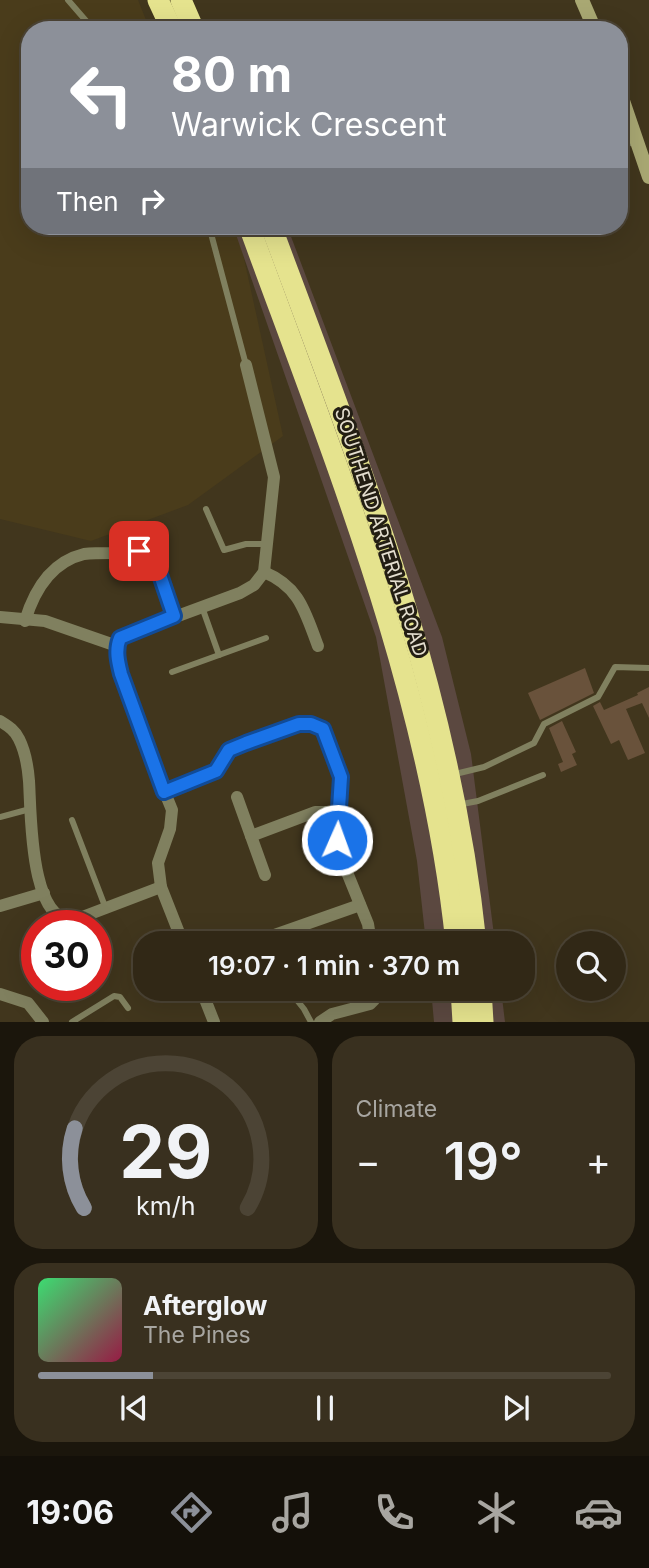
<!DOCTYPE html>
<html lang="en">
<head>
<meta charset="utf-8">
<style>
  :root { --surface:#312816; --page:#39301f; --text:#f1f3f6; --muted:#a8a6a1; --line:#4c4435; --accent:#8c9099 }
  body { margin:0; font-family:Inter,sans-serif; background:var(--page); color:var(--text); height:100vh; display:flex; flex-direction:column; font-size:26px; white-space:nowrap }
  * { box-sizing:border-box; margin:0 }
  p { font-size:23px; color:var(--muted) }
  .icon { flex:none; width:38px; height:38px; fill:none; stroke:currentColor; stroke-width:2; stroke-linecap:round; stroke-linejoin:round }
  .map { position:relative; height:1022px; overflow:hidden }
  .sheet { display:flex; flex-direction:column; gap:14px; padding:14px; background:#1b160c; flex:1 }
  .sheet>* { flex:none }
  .hud { position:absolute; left:21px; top:21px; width:607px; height:214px; border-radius:28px; box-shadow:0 7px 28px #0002,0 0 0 2px var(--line); background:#8c9099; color:#fff; overflow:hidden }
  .buttons { position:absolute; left:556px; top:931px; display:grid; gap:14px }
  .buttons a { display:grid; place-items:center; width:70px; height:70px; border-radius:50%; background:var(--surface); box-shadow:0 7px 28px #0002,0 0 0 2px var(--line); font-size:35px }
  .speed { position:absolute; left:21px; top:910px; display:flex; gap:14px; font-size:35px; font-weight:700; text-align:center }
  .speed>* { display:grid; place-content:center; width:91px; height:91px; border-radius:50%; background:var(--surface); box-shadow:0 7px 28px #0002,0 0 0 2px var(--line); line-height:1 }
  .speed .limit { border:10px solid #d22; background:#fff; color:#111 }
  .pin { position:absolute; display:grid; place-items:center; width:60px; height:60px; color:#fff; margin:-30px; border-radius:14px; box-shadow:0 4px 10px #0006 }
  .me { position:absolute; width:77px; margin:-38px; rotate:2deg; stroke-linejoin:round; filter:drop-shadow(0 0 5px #0008) }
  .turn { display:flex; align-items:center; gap:24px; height:147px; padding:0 35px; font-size:32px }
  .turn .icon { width:91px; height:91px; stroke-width:2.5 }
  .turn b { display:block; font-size:49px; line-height:60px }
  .then { display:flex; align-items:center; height:66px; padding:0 35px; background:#0003; gap:14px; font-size:26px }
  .big { font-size:52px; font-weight:600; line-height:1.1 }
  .sheet .widget { flex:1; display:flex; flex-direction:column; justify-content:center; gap:10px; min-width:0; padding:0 24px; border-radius:28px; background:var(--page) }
  .sheet .dial { align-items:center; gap:0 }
  .dial svg { height:182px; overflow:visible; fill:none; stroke:var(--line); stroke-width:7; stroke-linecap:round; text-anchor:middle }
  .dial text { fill:var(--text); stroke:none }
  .song { display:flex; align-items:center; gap:21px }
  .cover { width:84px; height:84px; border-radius:10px; background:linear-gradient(135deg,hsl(140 70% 55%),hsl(340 70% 35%)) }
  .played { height:7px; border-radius:4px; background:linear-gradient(90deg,var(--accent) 20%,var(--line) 20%) }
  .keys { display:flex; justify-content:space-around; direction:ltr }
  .heat { display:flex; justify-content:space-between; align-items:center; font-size:38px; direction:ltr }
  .sheet .tiles { flex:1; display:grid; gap:14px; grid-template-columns:1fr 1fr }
  .widget:last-child { grid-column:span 2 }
  .trip { position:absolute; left:133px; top:931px; width:402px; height:70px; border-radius:28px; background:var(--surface); box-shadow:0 7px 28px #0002,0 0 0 2px var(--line); font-weight:600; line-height:70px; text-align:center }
  .tab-bar { display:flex; height:112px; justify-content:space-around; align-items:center; background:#141009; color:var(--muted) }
  .tab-bar .icon { width:49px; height:49px }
  .tab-bar .selected { color:var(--accent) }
  .tab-bar b { font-size:32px; color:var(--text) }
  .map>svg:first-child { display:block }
  .built { fill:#4a3c1b }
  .green { fill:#5b4840 }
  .building { fill:#69523b }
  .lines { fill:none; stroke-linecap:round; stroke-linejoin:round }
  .lane { stroke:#80805f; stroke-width:6 }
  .street { stroke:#80805f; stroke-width:12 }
  .secondary { stroke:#a9a873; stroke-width:14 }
  .highway { stroke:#e5e38e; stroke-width:21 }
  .route-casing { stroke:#114b97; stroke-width:18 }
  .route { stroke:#1a73e8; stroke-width:12 }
  .labels { text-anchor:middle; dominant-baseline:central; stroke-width:6; stroke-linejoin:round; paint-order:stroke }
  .street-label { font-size:19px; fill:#e4decf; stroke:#231e13 }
</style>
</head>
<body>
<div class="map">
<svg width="649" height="1022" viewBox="0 0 649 1022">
  <rect width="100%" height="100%" fill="#41361d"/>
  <path class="built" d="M0,0H138L150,30H30V226H233L241,245L283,436L188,505L91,541L0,519Z"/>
  <g class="green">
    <path d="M233,226H287L442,637L471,754L495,943H426L417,861L376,637Z"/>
    <path d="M431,989H501L505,1022H434Z"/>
  </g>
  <g class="building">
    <path d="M585,668L594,693L540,720L528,693Z"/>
    <path d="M649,687V718L642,703L626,709L645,753L628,760L619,740L611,744L593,706L600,702L604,710L638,695L637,693Z"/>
    <path d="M562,721L576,752L572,754L577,765L561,772L558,764L563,762L549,728Z"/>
  </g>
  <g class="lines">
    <g class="lane">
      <path d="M68,0L94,30"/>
      <path d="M620,148L636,140"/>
      <path d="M620,213L621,217"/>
      <path d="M209,226L246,365"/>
      <path d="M206,509L224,550L246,544H267"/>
      <path d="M202,607L219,655"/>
      <path d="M172,672L266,638"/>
      <path d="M451,775L484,767L534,743L544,724L598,697L615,667L649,668"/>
      <path d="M457,805L478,801L543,775"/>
      <path d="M0,817L30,809"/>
      <path d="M72,820L106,909"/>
      <path d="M191,943L219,934"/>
      <path d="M288,989L304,1009L311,1022"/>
      <path d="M72,1022L114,996L120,997L128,1008"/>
    </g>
    <g class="street">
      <path d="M264,572C300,587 305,612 318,646"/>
      <path d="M0,617L45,621L117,646"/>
      <path d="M25,621C34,591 51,562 84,554C93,553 103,553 112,553C125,552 137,550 150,555L158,569L174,616"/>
      <path d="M0,721C8,726 15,730 19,739C25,751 28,768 29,781C31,809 29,930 77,919L161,887"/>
      <path d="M165,792L216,770L230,750L246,743L299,724H311L323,729L340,777L337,840L340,855L368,924L371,943"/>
      <path d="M237,797L265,875"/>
      <path d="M251,836L315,812H338"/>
      <path d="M0,906L44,893"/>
      <path d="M266,938L360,905"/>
      <path d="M183,943L161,887L158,863L170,829L172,810C159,777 109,667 120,638L129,634L240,593L254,585L264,572L274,477L246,365"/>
      <path d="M201,989L214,1022"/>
      <path d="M0,994L28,1003L43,1022"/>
      <path d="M320,1022L332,1014L370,1004L374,1000L377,989"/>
    </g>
    <g class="secondary">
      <path d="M582,0L595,30"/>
      <path d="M620,92L649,177"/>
    </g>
    <g class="highway">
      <path d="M158,0L172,30"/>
      <path d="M181,0L194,30"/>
      <path d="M249,226C335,461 430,692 456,943"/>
      <path d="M271,226C359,462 450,690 476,943"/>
      <path d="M461,989L463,1022"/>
      <path d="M481,989L483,1022"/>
    </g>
  </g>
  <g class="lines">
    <defs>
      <path id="route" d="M139,551L150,555L158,569L174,616L120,638C115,650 118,662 121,674L164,792L216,771L229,750L246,743L299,724H311L323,729L341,777L337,840"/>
    </defs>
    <use href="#route" class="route-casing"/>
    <use href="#route" class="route"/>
  </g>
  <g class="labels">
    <g class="street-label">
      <text transform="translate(381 532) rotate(72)">SOUTHEND ARTERIAL ROAD</text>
    </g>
  </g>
</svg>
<div class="buttons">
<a><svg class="icon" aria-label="search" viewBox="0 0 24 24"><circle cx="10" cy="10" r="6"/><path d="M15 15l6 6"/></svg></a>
</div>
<div class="speed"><div class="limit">30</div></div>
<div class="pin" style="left:139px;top:551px;background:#d93025"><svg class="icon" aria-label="arrive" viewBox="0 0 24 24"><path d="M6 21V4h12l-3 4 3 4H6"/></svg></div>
<svg class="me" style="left:337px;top:840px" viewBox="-20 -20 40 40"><circle r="17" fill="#1a73e8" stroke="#fff" stroke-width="3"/><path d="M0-11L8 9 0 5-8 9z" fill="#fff"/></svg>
<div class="trip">19:07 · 1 min · 370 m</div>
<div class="hud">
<div class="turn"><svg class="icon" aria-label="left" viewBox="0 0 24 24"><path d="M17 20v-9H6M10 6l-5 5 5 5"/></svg><div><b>80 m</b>Warwick Crescent</div></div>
<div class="then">Then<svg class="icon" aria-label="right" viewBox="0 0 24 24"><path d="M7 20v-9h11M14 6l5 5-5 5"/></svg></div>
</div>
</div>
<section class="sheet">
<div class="tiles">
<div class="widget dial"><svg viewBox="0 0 100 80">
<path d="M14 69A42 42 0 1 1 86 69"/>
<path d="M14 69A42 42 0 0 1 10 34" stroke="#8c9099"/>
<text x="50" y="56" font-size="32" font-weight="700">29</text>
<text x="50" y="72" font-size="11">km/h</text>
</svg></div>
<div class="widget"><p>Climate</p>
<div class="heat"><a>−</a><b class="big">19°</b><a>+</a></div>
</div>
<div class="widget">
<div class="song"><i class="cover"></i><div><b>Afterglow</b><p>The Pines</p></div></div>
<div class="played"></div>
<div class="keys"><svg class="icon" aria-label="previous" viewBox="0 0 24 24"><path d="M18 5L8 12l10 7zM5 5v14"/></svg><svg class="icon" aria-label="pause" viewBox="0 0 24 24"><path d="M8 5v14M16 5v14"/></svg><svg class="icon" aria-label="next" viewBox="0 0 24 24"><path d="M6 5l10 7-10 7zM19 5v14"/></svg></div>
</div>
</div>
</section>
<nav class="tab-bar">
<b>19:06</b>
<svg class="icon selected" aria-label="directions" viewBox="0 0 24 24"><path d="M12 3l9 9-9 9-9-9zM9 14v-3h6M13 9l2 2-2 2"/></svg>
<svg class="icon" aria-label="music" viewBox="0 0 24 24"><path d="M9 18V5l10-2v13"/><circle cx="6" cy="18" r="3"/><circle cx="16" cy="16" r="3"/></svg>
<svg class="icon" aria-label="phone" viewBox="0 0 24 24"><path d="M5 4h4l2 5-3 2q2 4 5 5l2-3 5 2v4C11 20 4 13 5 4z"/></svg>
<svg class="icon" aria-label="climate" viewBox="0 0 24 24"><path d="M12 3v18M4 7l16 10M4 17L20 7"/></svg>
<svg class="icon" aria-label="car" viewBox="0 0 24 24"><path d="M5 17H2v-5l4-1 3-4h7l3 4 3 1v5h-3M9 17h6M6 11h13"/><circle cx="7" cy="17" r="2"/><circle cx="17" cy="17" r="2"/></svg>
</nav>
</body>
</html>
